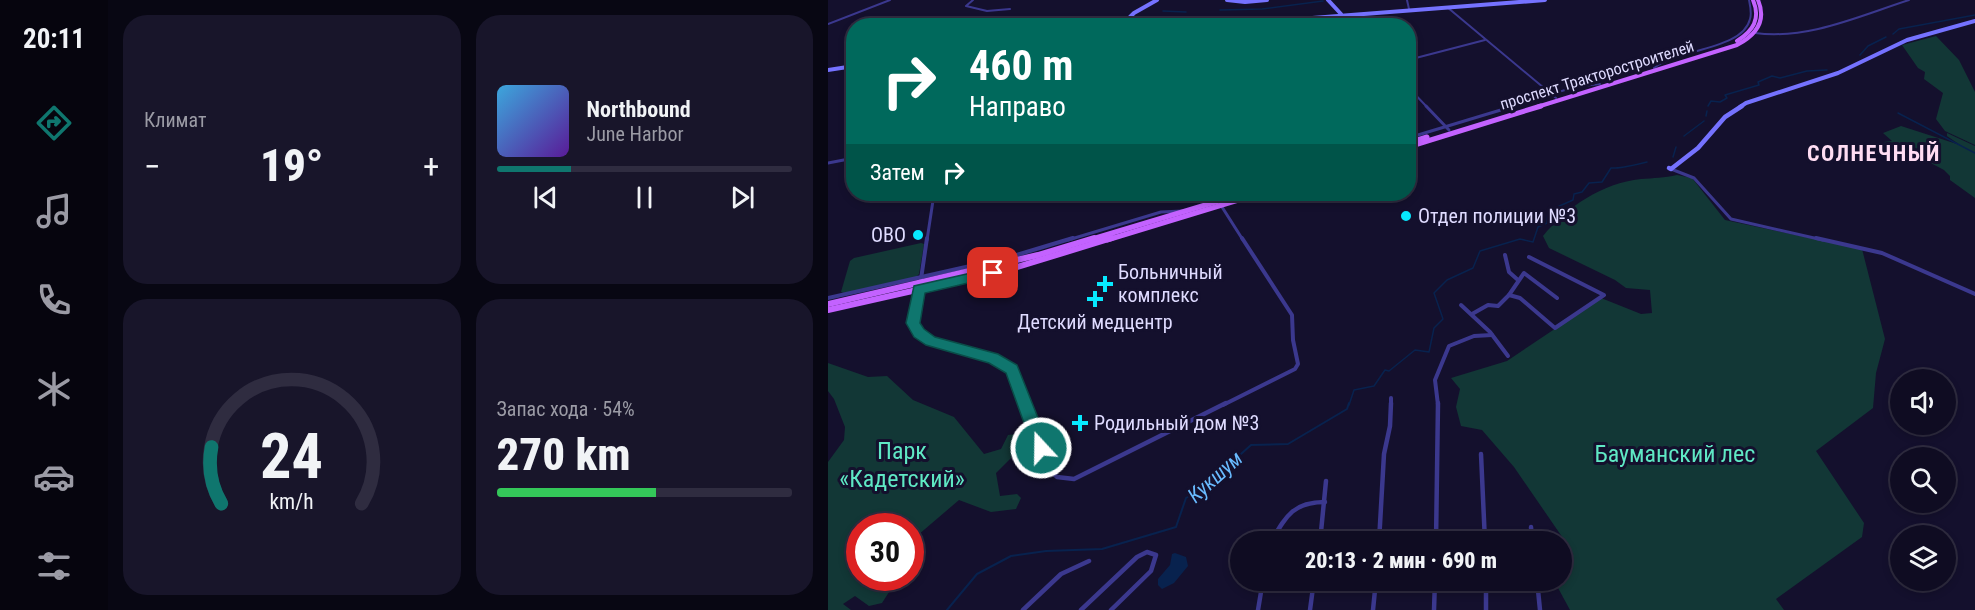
<!DOCTYPE html>
<html lang="ru">
<head>
<meta charset="utf-8">
<style>
  :root { --surface:#0f0c22; --page:#18152a; --text:#f1f3f6; --muted:#9b9ba5; --line:#2f2c40; --accent:#0f766e }
  body { margin:0; font-family:"Roboto Condensed",sans-serif; background:var(--page); color:var(--text); height:100vh; display:flex; flex-direction:column; font-size:22px; white-space:nowrap }
  * { box-sizing:border-box; margin:0 }
  p { font-size:20px; color:var(--muted) }
  .icon { flex:none; width:33px; height:33px; fill:none; stroke:currentColor; stroke-width:2; stroke-linecap:round; stroke-linejoin:round }
  .map { position:relative; flex:1; overflow:hidden }
  .side { display:flex; flex-direction:column; gap:15px; padding:15px; background:#080713; width:720px }
  .side>* { flex:none }
  .top-card { position:absolute; left:18px; top:18px; width:570px; height:183px; border-radius:24px; box-shadow:0 3px 9px #0003,0 0 0 2px var(--line); background:#00695c; color:#fff; overflow:hidden }
  .buttons { position:absolute; left:1062px; top:369px; display:grid; gap:12px }
  .buttons a { display:grid; place-items:center; width:66px; height:66px; border-radius:50%; background:var(--surface); box-shadow:0 3px 9px #0003,0 0 0 2px var(--line); font-size:30px }
  .speed { position:absolute; left:18px; top:513px; display:flex; gap:12px; font-size:30px; font-weight:700; text-align:center }
  .speed>* { display:grid; place-content:center; width:78px; height:78px; border-radius:50%; background:var(--surface); box-shadow:0 3px 9px #0003,0 0 0 2px var(--line); line-height:1 }
  .speed .limit { border:9px solid #d22; background:#fff; color:#111 }
  .pin { position:absolute; display:grid; place-items:center; width:51px; height:51px; color:#fff; margin:-26px; border-radius:12px; box-shadow:0 3px 9px #0006 }
  .me { position:absolute; width:66px; margin:-33px; rotate:339deg; stroke-linejoin:round; filter:drop-shadow(0 0 4px #0008) }
  .turn { display:flex; align-items:center; gap:21px; height:126px; padding:0 24px; font-size:27px }
  .turn .icon { width:78px; height:78px; stroke-width:2.5 }
  .turn b { display:block; font-size:42px; line-height:51px }
  .then { display:flex; align-items:center; height:57px; padding:0 24px; background:#0003; gap:12px; font-size:22px }
  .big { font-size:45px; font-weight:800; line-height:1.1 }
  .side .card { flex:1; display:flex; flex-direction:column; justify-content:center; gap:9px; min-width:0; padding:0 21px; border-radius:24px; background:var(--page) }
  .side .dial { align-items:center; gap:0 }
  .dial svg { height:156px; overflow:visible; fill:none; stroke:var(--line); stroke-width:7; stroke-linecap:round; text-anchor:middle }
  .dial text { fill:var(--text); stroke:none }
  .song { display:flex; align-items:center; gap:18px }
  .cover { width:72px; height:72px; border-radius:9px; background:linear-gradient(135deg,hsl(200 70% 55%),hsl(270 70% 35%)) }
  .played { height:6px; border-radius:3px; background:linear-gradient(90deg,var(--accent) 25%,var(--line) 25%) }
  .keys { display:flex; justify-content:space-around; direction:ltr }
  .heat { display:flex; justify-content:space-between; align-items:center; font-size:33px; direction:ltr }
  .charge { height:9px; border-radius:4px; background:linear-gradient(90deg,#34c759 54%,var(--line) 0) }
  .side .tiles { flex:1; display:grid; gap:15px; grid-template-columns:repeat(2,1fr) }
  .trip { position:absolute; left:402px; top:531px; width:342px; height:60px; border-radius:30px; background:var(--surface); box-shadow:0 3px 9px #0003,0 0 0 2px var(--line); font-weight:800; line-height:60px; text-align:center }
  main { display:flex; flex:1; min-height:0 }
  .menu { display:flex; flex-direction:column; width:108px; justify-content:space-around; align-items:center; background:#06050e; color:var(--muted) }
  .menu .icon { width:42px; height:42px }
  .menu .current { color:var(--accent) }
  .menu b { font-size:27px; color:var(--text) }
  .map>svg:first-child { display:block }
  .green { fill:#123736 }
  .water { fill:#08224e }
  .lines { fill:none; stroke-linecap:round; stroke-linejoin:round }
  .stream-far1 { stroke:#08224e; stroke-width:1.5 }
  .stream { stroke:#08224e; stroke-width:2 }
  .street-far3 { stroke:#3b388e; stroke-width:2 }
  .street-far2 { stroke:#3b388e; stroke-width:3 }
  .street-far1 { stroke:#3b388e; stroke-width:4 }
  .street { stroke:#3b388e; stroke-width:4.5 }
  .secondary-far1 { stroke:#7572ff; stroke-width:4 }
  .secondary { stroke:#7572ff; stroke-width:4.5 }
  .primary-far2 { stroke:#c362ff; stroke-width:4 }
  .primary-far1 { stroke:#c362ff; stroke-width:5 }
  .primary { stroke:#c362ff; stroke-width:6 }
  .route { fill:#0f766e; stroke:#0a4d48; stroke-width:1.5 }
  .poi-dot { fill:#07e9ff; stroke:#14102d; stroke-width:2 }
  .labels { text-anchor:middle; dominant-baseline:central; stroke-width:6; stroke-linejoin:round; paint-order:stroke }
  .far-street-label { font-size:16px; fill:#dfdbff; stroke:#14102d }
  .poi-label { font-size:20px; fill:#dfdbff; stroke:#14102d; text-anchor:start }
  .water-label { font-size:21px; font-style:italic; fill:#69bbff; stroke:#14102d }
  .far-district-label { font-size:22px; font-weight:bold; letter-spacing:1.5px; fill:#ffddf3; stroke:#14102d }
  .near-park-label { font-size:24px; fill:#5fe8c4; stroke:#14102d }
</style>
</head>
<body>
<main>
<nav class="menu">
<b>20:11</b>
<svg class="icon current" aria-label="directions" viewBox="0 0 24 24"><path d="M12 3l9 9-9 9-9-9zM9 14v-3h6M13 9l2 2-2 2"/></svg>
<svg class="icon" aria-label="music" viewBox="0 0 24 24"><path d="M9 18V5l10-2v13"/><circle cx="6" cy="18" r="3"/><circle cx="16" cy="16" r="3"/></svg>
<svg class="icon" aria-label="phone" viewBox="0 0 24 24"><path d="M5 4h4l2 5-3 2q2 4 5 5l2-3 5 2v4C11 20 4 13 5 4z"/></svg>
<svg class="icon" aria-label="climate" viewBox="0 0 24 24"><path d="M12 3v18M4 7l16 10M4 17L20 7"/></svg>
<svg class="icon" aria-label="car" viewBox="0 0 24 24"><path d="M5 17H2v-5l4-1 3-4h7l3 4 3 1v5h-3M9 17h6M6 11h13"/><circle cx="7" cy="17" r="2"/><circle cx="17" cy="17" r="2"/></svg>
<svg class="icon" aria-label="filters" viewBox="0 0 24 24"><path d="M4 7h16M4 17h16"/><circle cx="9" cy="7" r="2"/><circle cx="15" cy="17" r="2"/></svg>
</nav>
<section class="side">
<div class="tiles">
<div class="card"><p>Климат</p>
<div class="heat"><a>−</a><b class="big">19°</b><a>+</a></div>
</div>
<div class="card">
<div class="song"><i class="cover"></i><div><b>Northbound</b><p>June Harbor</p></div></div>
<div class="played"></div>
<div class="keys"><svg class="icon" aria-label="previous" viewBox="0 0 24 24"><path d="M18 5L8 12l10 7zM5 5v14"/></svg><svg class="icon" aria-label="pause" viewBox="0 0 24 24"><path d="M8 5v14M16 5v14"/></svg><svg class="icon" aria-label="next" viewBox="0 0 24 24"><path d="M6 5l10 7-10 7zM19 5v14"/></svg></div>
</div>
<div class="card dial"><svg viewBox="0 0 100 80">
<path d="M14 69A42 42 0 1 1 86 69"/>
<path d="M14 69A42 42 0 0 1 9 40" stroke="#0f766e"/>
<text x="50" y="56" font-size="32" font-weight="700">24</text>
<text x="50" y="72" font-size="11">km/h</text>
</svg></div>
<div class="card"><p>Запас хода · 54%</p><b class="big">270 km</b><div class="charge"></div></div>
</div>
</section>
<div class="map">
<svg width="1147" height="610" viewBox="0 0 1147 610">
  <rect width="100%" height="100%" fill="#14102d"/>
  <g class="green">
    <path d="M1108,36L1131,60L1147,92V145L1117,131L1108,119L1115,93L1096,79L1097,72L1090,68L1074,45Z"/>
    <path d="M1073,126L1132,145L1119,136V133L1147,146V198L1122,180V176L1116,170L1097,160L1085,145L1083,151L1059,144L1056,142L1064,141L1055,133Z"/>
    <path d="M849,175L864,178L897,220L1034,249L1057,339L1048,373L1045,408L988,451L1036,523L1034,537L948,599L956,610H742L729,586L730,581L734,580V567L739,544L686,467L654,430L633,426L628,407L632,389L623,378L679,361L773,298L813,314L824,313L822,290L798,288L787,280L721,248L715,236C739,207 774,183 813,179C826,178 836,178 849,175Z"/>
    <path d="M93,243L96,244L91,274L87,278L16,293L13,292L22,261L26,258Z"/>
    <path d="M0,363L40,377L59,376L85,400L126,417L156,454L173,449L180,435L188,434L183,458L168,473L172,496L189,494L193,498L188,509L163,512L131,500L83,541L82,526H32V578H70L54,603L41,606L27,596L15,604L23,610H0V462L16,440L17,427L6,399L0,391Z"/>
  </g>
  <path class="water" d="M347,553L358,557L360,566L346,583L334,589L330,585V579L342,565L344,554Z"/>
  <g class="lines">
    <g class="stream-far1">
      <path d="M392,10L434,9L495,1"/>
      <path d="M335,11L358,12"/>
      <path d="M1065,34L1071,29L1147,15"/>
      <path d="M1032,55L1040,46L1058,37"/>
      <path d="M880,106L883,101L892,102L899,98L897,95L931,85L930,82L944,76L952,78L979,71L999,70"/>
      <path d="M1070,113L1147,153"/>
      <path d="M878,116L879,111"/>
      <path d="M856,136L876,121"/>
      <path d="M845,157L848,147"/>
      <path d="M521,405L526,390L546,386L557,370L561,371L587,350L601,352L606,328L615,319L606,293L619,280L645,268L652,251L692,239L705,242L710,227L719,223L720,211L745,200L746,194L754,192L761,183L774,182L783,168C791,169 810,164 819,162"/>
    </g>
    <path class="stream" d="M119,610L149,574L183,556L218,551L274,549L348,527L358,498L374,489L423,445L460,444L519,409L521,403"/>
    <g class="street-far3">
      <path d="M145,0L138,6L159,11L182,9"/>
      <path d="M579,0L581,9"/>
      <path d="M619,7L728,98"/>
      <path d="M513,15L523,26"/>
      <path d="M0,24L62,0"/>
      <path d="M927,33C980,40 1031,16 1081,0"/>
      <path d="M580,60L657,40"/>
      <path d="M826,68C849,49 915,50 922,19C924,13 922,5 921,0"/>
      <path d="M743,85L785,72"/>
      <path d="M580,87L599,107"/>
      <path d="M681,107L747,87L772,84"/>
    </g>
    <g class="street-far2">
      <path d="M598,106L621,130"/>
      <path d="M580,138L686,106"/>
      <path d="M0,163L26,158"/>
      <path d="M843,169L866,178L903,219L995,240"/>
      <path d="M394,207L415,240"/>
      <path d="M99,240L106,194"/>
      <path d="M240,240L333,212L354,211"/>
    </g>
    <g class="street-far1">
      <path d="M988,238L1054,253L1147,294"/>
      <path d="M677,255L681,272L690,280"/>
      <path d="M93,279L99,238"/>
      <path d="M91,290L85,323L95,337L165,358L177,364L186,372L198,405"/>
      <path d="M681,295L696,273L729,298"/>
      <path d="M0,298L182,257L245,238"/>
      <path d="M633,305L662,332L680,356"/>
      <path d="M644,314L660,305L670,306L681,295L692,298L727,328L776,295L701,257"/>
      <path d="M395,405L467,369L470,364L465,340L464,315L414,238"/>
      <path d="M563,405V398"/>
      <path d="M610,405L607,380L621,346L646,336L664,335"/>
    </g>
    <g class="street">
      <path d="M197,403L221,469L229,477L246,479L398,403"/>
      <path d="M653,454L657,542"/>
      <path d="M703,527L704,542"/>
      <path d="M443,542C458,516 465,502 497,502"/>
      <path d="M492,542L498,481"/>
      <path d="M551,542L556,454L562,426L563,403"/>
      <path d="M608,542L610,403"/>
      <path d="M658,580V610"/>
      <path d="M709,580L712,610"/>
      <path d="M195,610L233,574L261,561"/>
      <path d="M253,610L309,557L319,552L328,555L323,571L283,610"/>
      <path d="M430,610L435,580"/>
      <path d="M482,610L486,580"/>
      <path d="M545,610L548,580"/>
      <path d="M606,610L607,580"/>
    </g>
    <g class="secondary-far1">
      <path d="M399,0L417,2L439,0"/>
      <path d="M500,0L513,14"/>
      <path d="M293,26L306,13L329,0"/>
      <path d="M382,26L717,0"/>
      <path d="M0,70L26,66"/>
      <path d="M912,107L918,103L1010,73L1079,40L1147,21"/>
    </g>
    <g class="secondary">
      <path d="M841,168L843,169L870,148L897,117L914,106"/>
      <path d="M376,194L382,203"/>
    </g>
    <g class="primary-far2">
      <path d="M909,41C925,31 933,19 925,0"/>
      <path d="M709,107L909,45C928,35 939,21 930,0"/>
    </g>
    <g class="primary-far1">
      <path d="M580,143L599,137"/>
      <path d="M580,147L713,106"/>
      <path d="M261,240L414,194"/>
      <path d="M279,240L430,194"/>
    </g>
    <g class="primary">
      <path d="M0,304L210,255L266,238"/>
      <path d="M0,310L186,268L284,238"/>
    </g>
  </g>
  <path class="route" d="M165,268L170,269L172,273L170,276L97,293L92,323L96,329L107,337L170,354L189,365L222,448L219,453L213,456L208,453L205,448L178,373L161,363L98,345L86,337L78,323L86,286Z"/>
  <g class="poi-dot">
    <circle cx="578" cy="216" r="6"/>
    <circle cx="90" cy="235" r="6"/>
    <path d="M274 275h6v6h6v6h-6v6h-6v-6h-6v-6h6z"/>
    <path d="M264 290h6v6h6v6h-6v6h-6v-6h-6v-6h6z"/>
    <path d="M249 414h6v6h6v6h-6v6h-6v-6h-6v-6h6z"/>
  </g>
  <g class="labels">
    <g class="far-street-label">
      <text transform="translate(769 75) rotate(-17)">проспект Тракторостроителей</text>
    </g>
    <g class="poi-label">
      <text x="590" y="216">Отдел полиции №3</text>
      <text x="78" y="235" text-anchor="end">ОВО</text>
      <text x="290" y="272">Больничный<tspan x="290" dy="23">комплекс</tspan></text>
      <text x="267" y="322" text-anchor="middle">Детский медцентр</text>
      <text x="266" y="423">Родильный дом №3</text>
    </g>
    <g class="water-label">
      <text transform="translate(387 477) rotate(-42)">Кукшум</text>
    </g>
    <g class="far-district-label">
      <text x="1046" y="153">СОЛНЕЧНЫЙ</text>
    </g>
    <g class="near-park-label">
      <text x="74" y="451">Парк<tspan x="74" dy="28">«Кадетский»</tspan></text>
      <text x="847" y="454">Бауманский лес</text>
    </g>
  </g>
</svg>
<div class="buttons">
<a><svg class="icon" aria-label="sound" viewBox="0 0 24 24"><path d="M4 9h4l5-4v14l-5-4H4zM17 9q2 3 0 6"/></svg></a>
<a><svg class="icon" aria-label="search" viewBox="0 0 24 24"><circle cx="10" cy="10" r="6"/><path d="M15 15l6 6"/></svg></a>
<a><svg class="icon" aria-label="layers" viewBox="0 0 24 24"><path d="M12 4l9 5-9 5-9-5zM3 14l9 5 9-5"/></svg></a>
</div>
<div class="speed"><div class="limit">30</div></div>
<div class="pin" style="left:165px;top:273px;background:#d93025"><svg class="icon" aria-label="arrive" viewBox="0 0 24 24"><path d="M6 21V4h12l-3 4 3 4H6"/></svg></div>
<svg class="me" style="left:213px;top:448px" viewBox="-20 -20 40 40"><circle r="17" fill="#0f766e" stroke="#fff" stroke-width="3"/><path d="M0-11L8 9 0 5-8 9z" fill="#fff"/></svg>
<div class="trip">20:13 · 2 мин · 690 m</div>
<div class="top-card">
<div class="turn"><svg class="icon" aria-label="right" viewBox="0 0 24 24"><path d="M7 20v-9h11M14 6l5 5-5 5"/></svg><div><b>460 m</b>Направо</div></div>
<div class="then">Затем<svg class="icon" aria-label="right" viewBox="0 0 24 24"><path d="M7 20v-9h11M14 6l5 5-5 5"/></svg></div>
</div>
</div>
</main>
</body>
</html>
